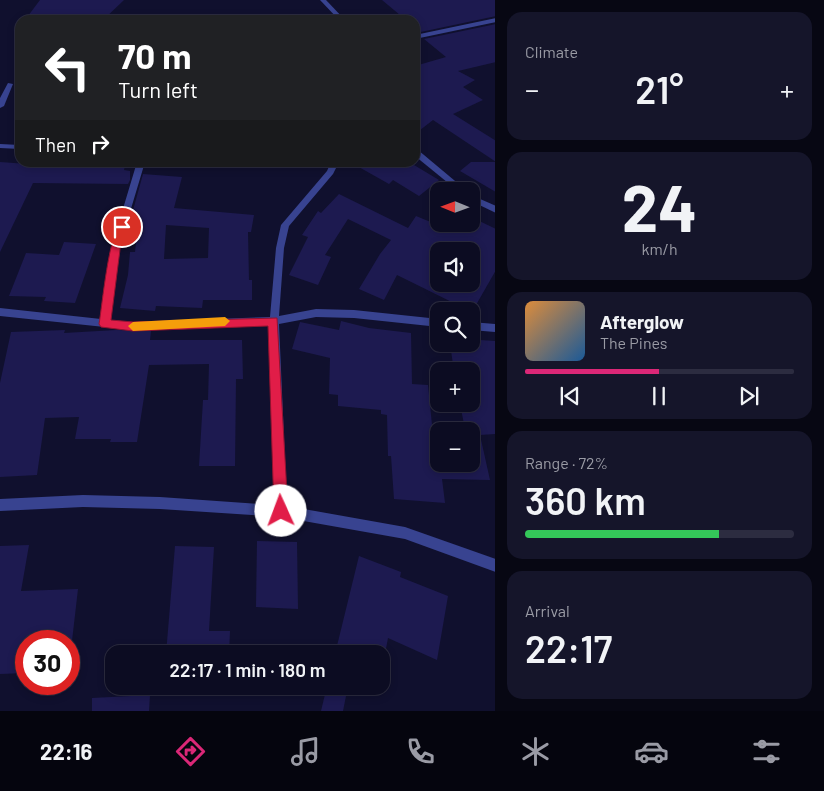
<!DOCTYPE html>
<html lang="en">
<head>
<meta charset="utf-8">
<style>
  :root { --surface:#0c0c22; --page:#15152a; --text:#f1f3f6; --muted:#9a9ba5; --line:#2c2c40; --accent:#db2777 }
  body { margin:0; font-family:Barlow,sans-serif; background:var(--page); color:var(--text); height:100vh; display:flex; flex-direction:column; font-size:19px; white-space:nowrap }
  * { box-sizing:border-box; margin:0 }
  p { font-size:16px; color:var(--muted) }
  .icon { flex:none; width:28px; height:28px; fill:none; stroke:currentColor; stroke-width:2; stroke-linecap:round; stroke-linejoin:round }
  .map { position:relative; flex:1; overflow:hidden }
  .sheet { display:flex; flex-direction:column; gap:12px; padding:12px; background:#070713; width:329px }
  .sheet>* { flex:none }
  .guide { position:absolute; left:15px; top:15px; width:405px; height:152px; border-radius:15px; box-shadow:0 2px 8px #0003,0 0 0 1px var(--line); background:#202124; color:#fff; overflow:hidden }
  .needle { width:32px; rotate:271deg }
  .fabs { position:absolute; left:430px; top:182px; display:grid; gap:10px }
  .fabs a { display:grid; place-items:center; width:50px; height:50px; border-radius:10px; background:var(--surface); box-shadow:0 2px 8px #0003,0 0 0 1px var(--line); font-size:25px }
  .speed { position:absolute; left:15px; top:630px; display:flex; gap:10px; font-size:25px; font-weight:700; text-align:center }
  .speed>* { display:grid; place-content:center; width:65px; height:65px; border-radius:50%; background:var(--surface); box-shadow:0 2px 8px #0003,0 0 0 1px var(--line); line-height:1 }
  .speed .limit { border:8px solid #d22; background:#fff; color:#111 }
  .pin { position:absolute; display:grid; place-items:center; width:42px; height:42px; color:#fff; margin:-21px; border:2px solid #fff; border-radius:50%; box-shadow:0 1px 5px #0007 }
  .me { position:absolute; width:55px; margin:-28px; rotate:358deg; stroke-linejoin:round; filter:drop-shadow(0 0 4px #0008) }
  .turn { display:flex; align-items:center; gap:18px; height:105px; padding:0 20px; font-size:22px }
  .turn .icon { width:65px; height:65px; stroke-width:2.5 }
  .turn b { display:block; font-size:35px; line-height:42px }
  .then { display:flex; align-items:center; height:48px; padding:0 20px; background:#0003; gap:10px; font-size:19px }
  .big { font-size:38px; font-weight:600; line-height:1.1 }
  .sheet .widget { flex:1; display:flex; flex-direction:column; justify-content:center; gap:8px; min-width:0; padding:0 18px; border-radius:15px; background:var(--page) }
  .sheet .dial { align-items:center; gap:0 }
  .dial b { font-size:65px; line-height:1 }
  .song { display:flex; align-items:center; gap:15px }
  .cover { width:60px; height:60px; border-radius:8px; background:linear-gradient(135deg,hsl(30 70% 55%),hsl(210 70% 35%)) }
  .played { height:5px; border-radius:2px; background:linear-gradient(90deg,var(--accent) 50%,var(--line) 50%) }
  .keys { display:flex; justify-content:space-around; direction:ltr }
  .heat { display:flex; justify-content:space-between; align-items:center; font-size:28px; direction:ltr }
  .charge { height:8px; border-radius:4px; background:linear-gradient(90deg,#34c759 72%,var(--line) 0) }
  .trip { position:absolute; left:105px; top:645px; width:285px; height:50px; border-radius:15px; background:var(--surface); box-shadow:0 2px 8px #0003,0 0 0 1px var(--line); font-weight:600; line-height:50px; text-align:center }
  .tab-bar { display:flex; height:80px; justify-content:space-around; align-items:center; background:#05050e; color:var(--muted) }
  .tab-bar .icon { width:35px; height:35px }
  .tab-bar .active { color:var(--accent) }
  .tab-bar b { font-size:22px; color:var(--text) }
  main { display:flex; flex:1; min-height:0 }
  .map>svg:first-child { display:block }
  .building { fill:#1d1a50; fill-rule:evenodd }
  .lines { fill:none; stroke-linecap:round; stroke-linejoin:round }
  .minor { fill:#384390; fill-rule:evenodd }
  .route { fill:#e11d48; stroke:#92132f }
  .slow { fill:#f59e0b }
</style>
</head>
<body>
<main>
<div class="map">
<svg width="496" height="711" viewBox="0 0 496 711">
  <rect width="100%" height="100%" fill="#10102e"/>
  <g class="building">
    <path d="M40,0H124L103,20H25Z"/>
    <path d="M382,0H496V16L416,33L415,20H406Z"/>
    <path d="M496,24V62L458,71L475,80L463,87L483,100L453,114L496,141V162L433,120L415,134V66L446,57L424,39Z"/>
    <path d="M0,162L70,167L65,164L125,166L124,170L130,171V180L128,184L33,183L0,252Z"/>
    <path d="M350,162H409L439,180L419,196L393,180L389,184Z"/>
    <path d="M471,162H496V192L460,171Z"/>
    <path d="M143,174L182,177L174,208L254,215L251,232H248L249,280H252V300H203L202,308L156,306L155,311L120,308L128,275L130,252H135L139,214H132ZM166,225L209,228L208,258L164,259Z"/>
    <path d="M339,194L408,228L416,216L455,232L462,224H471V217L496,229V270L472,312L397,275L384,300L359,289L380,254L391,240L348,219L325,255L331,257L318,285L289,275L308,237L302,235L318,211L321,213ZM439,251H471V256L480,262L471,277V284H439Z"/>
    <path d="M64,242L96,244L75,303L44,301L46,297L9,296L26,253L59,255Z"/>
    <path d="M341,321L369,328L411,333L412,384L428,385L432,425L436,426L439,464H471V425L464,424L460,404H471V371H454L450,344H471V341L480,342V340L496,341V434L480,435L490,480L442,479L445,503L394,499L391,456H388L387,415L381,414V410L338,406V395L329,394L330,358L292,349L300,322L339,330Z"/>
    <path d="M65,330L64,333L116,330L151,331L150,340H242L243,379H236L235,466H199L203,400H208L209,364L149,365L137,442H110L111,439H75L79,417L45,418L37,475L0,477V383L11,332Z"/>
    <path d="M257,541L297,542L298,609L256,607Z"/>
    <path d="M29,545L21,591L78,589L72,641H26V673L0,674V546Z"/>
    <path d="M175,546L214,547L209,631H230L229,654H166Z"/>
    <path d="M359,556L401,572L400,577L448,596L437,660L388,638L385,654H335Z"/>
    <path d="M327,686H348L343,711H321Z"/>
    <path d="M150,695L149,711H92V698Z"/>
  </g>
  <g class="lines">
    <g class="minor">
      <path d="M320,0H326L345,20H339Z"/>
      <path d="M496,18V22L415,39V35Z"/>
      <path d="M8,83L13,84L4,106L0,108V98Z"/>
      <path d="M0,144L20,145V149L0,148Z"/>
      <path d="M415,150H418L467,191H458L415,156Z"/>
      <path d="M137,162H145L121,242L110,320L133,322L270,317L276,248L281,225L327,171L331,162H339L333,174L289,226L284,248L279,316L316,309L354,310L439,319V327L354,318L316,317L279,324L287,506L405,527L496,559V572L405,539L281,517L160,509L83,507L0,511V499L83,495L160,497L275,505L269,325L133,330L0,316V308L101,319L113,242Z"/>
      <path d="M471,195L496,206V213L471,201Z"/>
      <path d="M471,322L496,324V332L471,330Z"/>
    </g>
  </g>
  <path class="route" d="M122,223L126,227L121,242L111,320L133,322L277,318L288,511L286,516L281,518L276,516L274,511L268,326L133,331L101,327L99,324C102,308 109,228 122,223Z"/>
  <path class="slow" d="M225,317L230,321L225,326L133,331L128,326L133,322Z"/>
</svg>
<div class="fabs">
<a><svg class="needle" viewBox="-14 -14 28 28"><path d="M0-13l5 13h-10z" fill="#e53935"/><path d="M0 13l5-13h-10z" fill="#9a9ba5"/></svg></a>
<a><svg class="icon" aria-label="sound" viewBox="0 0 24 24"><path d="M4 9h4l5-4v14l-5-4H4zM17 9q2 3 0 6"/></svg></a>
<a><svg class="icon" aria-label="search" viewBox="0 0 24 24"><circle cx="10" cy="10" r="6"/><path d="M15 15l6 6"/></svg></a>
<a>+</a>
<a>−</a>
</div>
<div class="speed"><div class="limit">30</div></div>
<div class="pin" style="left:122px;top:227px;background:#d93025"><svg class="icon" aria-label="arrive" viewBox="0 0 24 24"><path d="M6 21V4h12l-3 4 3 4H6"/></svg></div>
<svg class="me" style="left:281px;top:511px" viewBox="-20 -20 40 40"><circle r="19" fill="#fff"/><path d="M0-13L10 11 0 6-10 11z" fill="#e11d48"/></svg>
<div class="trip">22:17 · 1 min · 180 m</div>
<div class="guide">
<div class="turn"><svg class="icon" aria-label="left" viewBox="0 0 24 24"><path d="M17 20v-9H6M10 6l-5 5 5 5"/></svg><div><b>70 m</b>Turn left</div></div>
<div class="then">Then<svg class="icon" aria-label="right" viewBox="0 0 24 24"><path d="M7 20v-9h11M14 6l5 5-5 5"/></svg></div>
</div>
</div>
<section class="sheet">
<div class="widget"><p>Climate</p>
<div class="heat"><a>−</a><b class="big">21°</b><a>+</a></div>
</div>
<div class="widget dial"><b>24</b><p>km/h</p></div>
<div class="widget">
<div class="song"><i class="cover"></i><div><b>Afterglow</b><p>The Pines</p></div></div>
<div class="played"></div>
<div class="keys"><svg class="icon" aria-label="previous" viewBox="0 0 24 24"><path d="M18 5L8 12l10 7zM5 5v14"/></svg><svg class="icon" aria-label="pause" viewBox="0 0 24 24"><path d="M8 5v14M16 5v14"/></svg><svg class="icon" aria-label="next" viewBox="0 0 24 24"><path d="M6 5l10 7-10 7zM19 5v14"/></svg></div>
</div>
<div class="widget"><p>Range · 72%</p><b class="big">360 km</b><div class="charge"></div></div>
<div class="widget"><p>Arrival</p><b class="big">22:17</b></div>
</section>
</main>
<nav class="tab-bar">
<b>22:16</b>
<svg class="icon active" aria-label="directions" viewBox="0 0 24 24"><path d="M12 3l9 9-9 9-9-9zM9 14v-3h6M13 9l2 2-2 2"/></svg>
<svg class="icon" aria-label="music" viewBox="0 0 24 24"><path d="M9 18V5l10-2v13"/><circle cx="6" cy="18" r="3"/><circle cx="16" cy="16" r="3"/></svg>
<svg class="icon" aria-label="phone" viewBox="0 0 24 24"><path d="M5 4h4l2 5-3 2q2 4 5 5l2-3 5 2v4C11 20 4 13 5 4z"/></svg>
<svg class="icon" aria-label="climate" viewBox="0 0 24 24"><path d="M12 3v18M4 7l16 10M4 17L20 7"/></svg>
<svg class="icon" aria-label="car" viewBox="0 0 24 24"><path d="M5 17H2v-5l4-1 3-4h7l3 4 3 1v5h-3M9 17h6M6 11h13"/><circle cx="7" cy="17" r="2"/><circle cx="17" cy="17" r="2"/></svg>
<svg class="icon" aria-label="filters" viewBox="0 0 24 24"><path d="M4 7h16M4 17h16"/><circle cx="9" cy="7" r="2"/><circle cx="15" cy="17" r="2"/></svg>
</nav>
</body>
</html>
